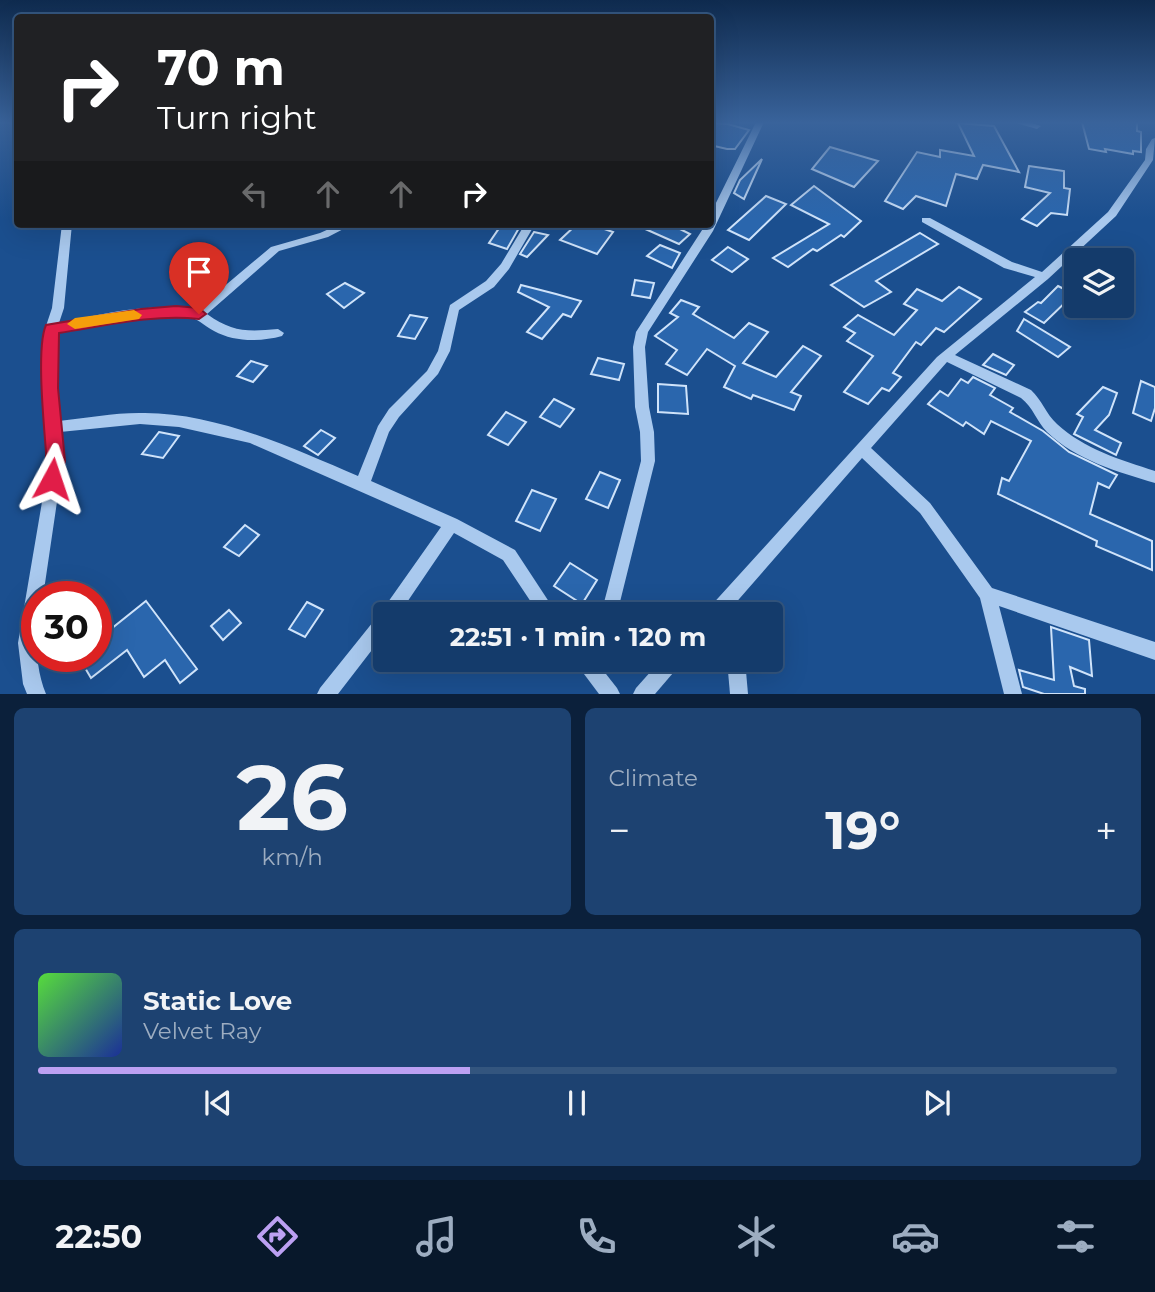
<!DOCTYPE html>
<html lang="en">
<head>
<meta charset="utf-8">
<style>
  :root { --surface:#143b6b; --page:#1d4271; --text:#f1f3f6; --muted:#9dadc1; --line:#33557e; --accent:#bca0f2 }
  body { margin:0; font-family:Montserrat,sans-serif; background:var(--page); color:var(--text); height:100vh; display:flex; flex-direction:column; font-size:26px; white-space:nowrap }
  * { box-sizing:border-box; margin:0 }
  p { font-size:23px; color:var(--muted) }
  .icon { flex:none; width:38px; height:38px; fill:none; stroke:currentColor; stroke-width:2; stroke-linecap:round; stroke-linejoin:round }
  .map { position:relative; height:694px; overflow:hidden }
  .panel { display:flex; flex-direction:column; gap:14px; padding:14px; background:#0b203b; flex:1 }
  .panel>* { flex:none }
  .banner { position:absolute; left:14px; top:14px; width:700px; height:214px; border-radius:7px; box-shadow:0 7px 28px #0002,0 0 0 2px var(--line); background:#202124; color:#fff; overflow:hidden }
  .tools { position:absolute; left:1064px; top:248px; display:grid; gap:14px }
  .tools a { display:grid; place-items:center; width:70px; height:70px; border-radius:7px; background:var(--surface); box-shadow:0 7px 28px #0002,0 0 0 2px var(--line); font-size:35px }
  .speed { position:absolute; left:21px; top:581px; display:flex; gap:14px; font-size:35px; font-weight:700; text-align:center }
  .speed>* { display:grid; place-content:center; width:91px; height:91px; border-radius:50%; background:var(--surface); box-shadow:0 7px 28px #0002,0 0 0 2px var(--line); line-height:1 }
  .speed .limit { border:10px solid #d22; background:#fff; color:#111 }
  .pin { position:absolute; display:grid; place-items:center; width:60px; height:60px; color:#fff; margin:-72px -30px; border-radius:50% 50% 50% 0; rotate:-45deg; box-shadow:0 0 7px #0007 }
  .pin .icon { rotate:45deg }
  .me { position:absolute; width:77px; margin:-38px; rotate:5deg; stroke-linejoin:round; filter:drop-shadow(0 0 5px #0008) }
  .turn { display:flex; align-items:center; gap:24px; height:147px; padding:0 28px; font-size:32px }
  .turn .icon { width:91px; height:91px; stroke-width:2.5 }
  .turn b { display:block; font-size:49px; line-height:60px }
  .lanes { display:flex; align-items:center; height:66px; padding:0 28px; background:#0003; justify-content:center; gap:35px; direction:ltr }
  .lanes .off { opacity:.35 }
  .big { font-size:52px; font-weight:700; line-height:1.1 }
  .panel .tile { flex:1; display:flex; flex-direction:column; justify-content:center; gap:10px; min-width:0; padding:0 24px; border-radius:10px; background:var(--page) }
  .panel .dial { align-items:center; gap:0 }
  .dial b { font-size:91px; line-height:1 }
  .song { display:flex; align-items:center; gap:21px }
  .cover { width:84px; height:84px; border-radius:10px; background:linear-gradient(135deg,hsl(110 70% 55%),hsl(230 70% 35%)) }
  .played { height:7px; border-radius:4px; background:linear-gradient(90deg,var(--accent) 40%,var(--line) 40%) }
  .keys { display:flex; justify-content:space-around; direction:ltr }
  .heat { display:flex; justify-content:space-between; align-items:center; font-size:38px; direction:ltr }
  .panel .tiles { flex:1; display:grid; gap:14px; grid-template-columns:1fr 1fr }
  .tile:last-child { grid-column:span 2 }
  .trip { position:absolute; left:373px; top:602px; width:410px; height:70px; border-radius:7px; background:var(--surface); box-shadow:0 7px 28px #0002,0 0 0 2px var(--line); font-weight:700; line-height:70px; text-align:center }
  .menu { display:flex; height:112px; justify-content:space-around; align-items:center; background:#08182b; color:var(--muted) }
  .menu .icon { width:49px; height:49px }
  .menu .active { color:var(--accent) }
  .menu b { font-size:32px; color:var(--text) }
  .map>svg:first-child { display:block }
  .building { fill:#2a66ad; stroke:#cfe3fa; stroke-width:2 }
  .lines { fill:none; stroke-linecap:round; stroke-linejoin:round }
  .minor { fill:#a9c9ee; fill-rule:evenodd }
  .route { fill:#e11d48; stroke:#92132f; stroke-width:2 }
  .slow { fill:#f59e0b }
</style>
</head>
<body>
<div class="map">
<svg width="1155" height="694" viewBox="0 0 1155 694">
  <rect width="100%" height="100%" fill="#1b4f8f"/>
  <g class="building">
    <path d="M1082,122H1137V131L1141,132V152L1133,151V154L1105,149L1106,152L1089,149Z"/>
    <path d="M715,123L728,124L749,130L735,149H727L710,145V131Z"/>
    <path d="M958,123L994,126L1019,172L983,165L977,179L956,174L946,206L916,196L903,209L885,201L917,152L940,157V150L974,156Z"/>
    <path d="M830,147L878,161L854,187L812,169Z"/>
    <path d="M762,159L744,199L734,193L740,180Z"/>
    <path d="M1029,166L1064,171V188L1070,189L1067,215L1051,213L1037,226L1022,219L1050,193L1025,187Z"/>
    <path d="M814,186L861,221L844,237L841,235L817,251L813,249L788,267L773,258L829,224L791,205Z"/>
    <path d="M766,196L786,204L749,240L728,230Z"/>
    <path d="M502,224L519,228L507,249L489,243Z"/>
    <path d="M577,224H590L613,232L597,254L560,240Z"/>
    <path d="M634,224H670L690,234L679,244Z"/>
    <path d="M534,232L548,235L527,257L520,254Z"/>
    <path d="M920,233L938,244L876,281L891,292L864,307L831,285Z"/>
    <path d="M660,245L680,253L672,268L647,256Z"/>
    <path d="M728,247L748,259L732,272L712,260Z"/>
    <path d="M635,280L654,283L650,298L632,295Z"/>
    <path d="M345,283L364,293L344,308L327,294Z"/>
    <path d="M521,285L556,294L581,301L571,317L563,314L542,339L527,332L549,307L518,292Z"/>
    <path d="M1058,286L1074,294L1044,323L1025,312L1038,302L1041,303Z"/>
    <path d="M959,287L981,299L944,332L936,328L921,345L916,342L893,373L901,377L889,391L882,388L868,404L844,392L873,356L847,341L855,333L844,327L858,315L894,335L917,310L904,304L917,289L942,301Z"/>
    <path d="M681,300L699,307L693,314L734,338L749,323L768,332L743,363L776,377L803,346L821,356L791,392L801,396L794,410L753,395L751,399L724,387L735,366L707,349L687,375L666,364L677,350L655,336L678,317L670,313Z"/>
    <path d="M410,315L427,318L415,339L398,336Z"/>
    <path d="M1024,319L1070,347L1058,357L1017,331Z"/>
    <path d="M993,354L1014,365L1006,375L983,365Z"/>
    <path d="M598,358L624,364L619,380L591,374Z"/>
    <path d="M251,361L267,366L253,382L237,376Z"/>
    <path d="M973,377L995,388L990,395L1013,408L1010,412L1043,431L1069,452L1117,475L1109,488L1098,483L1090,514L1152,541V570L1096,546L1097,541L998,494L1002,478L1009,481L1031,441L991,421L984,434L966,422L963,426L928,404L940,391L948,396L961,379L968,383Z"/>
    <path d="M1141,381L1155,387V408L1151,421L1133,413Z"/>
    <path d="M658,384L686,386L688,414L658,412Z"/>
    <path d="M1103,387L1117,393L1109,415L1095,430L1121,443L1116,455L1074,434L1083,417L1077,414Z"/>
    <path d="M554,399L574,409L560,427L540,417Z"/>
    <path d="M506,412L526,422L508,445L488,435Z"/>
    <path d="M321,430L335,438L318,455L304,446Z"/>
    <path d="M159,432L179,436L163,458L142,454Z"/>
    <path d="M600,472L620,480L608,508L586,499Z"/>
    <path d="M532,490L556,499L540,531L516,521Z"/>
    <path d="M245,525L259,535L239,556L224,547Z"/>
    <path d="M570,563L597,580L582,604L554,586Z"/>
    <path d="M146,601L197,669L180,683L165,660L144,677L127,650L91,678L78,656H96V641Z"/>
    <path d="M307,602L323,610L305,637L289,629Z"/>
    <path d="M229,610L241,623L223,640L211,626Z"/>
    <path d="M1051,627L1089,640L1092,676L1070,667L1074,686L1085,689V694H1044L1023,687L1019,670L1054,680Z"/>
  </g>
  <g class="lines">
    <g class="minor">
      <path d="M756,122H764L713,231L648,332L645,347L649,407L654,432L655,461L617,614H601L641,461L640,432L635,407L633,347L636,332L706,224H710V215Z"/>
      <path d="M1012,122H1029L1041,126L1037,129Z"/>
      <path d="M1155,138L1153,160L1116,216L1048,279L955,355L1031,390C1042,400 1046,414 1057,424C1084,449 1121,460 1155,471V483C1118,472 1076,460 1047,432C1037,422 1033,407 1021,398L947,362L871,448L930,503L992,588L1155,642V660L999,606L1022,694H1004L980,598L920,513L862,458L726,614H707L709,608L937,357L1035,277L1004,268L922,222V218H930L1012,262L1042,272L1108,212L1145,160L1146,149L1152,139Z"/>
      <path d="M62,224H72L64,308L59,323C103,314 151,302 196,310L271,247L320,233L340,224H353L328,237L279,251L207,314C232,332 247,332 278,329L284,333L282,336C260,342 234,342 214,331C203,325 198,318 185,316C144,310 97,324 57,332L56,389L59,421C86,418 113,413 139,413C213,411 292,448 358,476L378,426L389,409L427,371L438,351L450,305L486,281L501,264L525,224H535L509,269L494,287L459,310L450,351L438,374L399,417L389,432L371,481L457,519L515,550L557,614H539L503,560L454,533L399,614H385V633L338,694H317L320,688L381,612L441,527L250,443L179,427L140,424L60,432L63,461L43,597H37C37,630 33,663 46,694H27L23,684L18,643L49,461L44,389L45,329L52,308Z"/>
      <path d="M575,660H595L617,688L620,694H599L578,666Z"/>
      <path d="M661,660H682L679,666L655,694H633L636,688Z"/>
      <path d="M727,660H745L748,694H730Z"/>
    </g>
  </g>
  <linearGradient id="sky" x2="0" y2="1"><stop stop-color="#0f2b4f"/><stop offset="0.56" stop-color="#39639b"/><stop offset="1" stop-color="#39639b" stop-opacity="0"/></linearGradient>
  <rect width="1155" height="219" fill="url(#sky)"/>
  <path class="route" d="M176,306L199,308L206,314L199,319C152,314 105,326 59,333L58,388L65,461L59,485L52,487L45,485C41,475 47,463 46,452C44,425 36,347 46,325L141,309Z"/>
  <path class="slow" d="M134,310L142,315L139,319L75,329L67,324L75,318Z"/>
</svg>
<div class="tools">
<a><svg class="icon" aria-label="layers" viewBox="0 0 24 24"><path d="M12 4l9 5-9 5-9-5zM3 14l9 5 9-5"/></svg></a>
</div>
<div class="speed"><div class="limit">30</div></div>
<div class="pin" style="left:199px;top:314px;background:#d93025"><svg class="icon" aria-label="arrive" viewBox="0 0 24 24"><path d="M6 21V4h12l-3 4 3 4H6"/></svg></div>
<svg class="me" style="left:52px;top:479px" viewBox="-20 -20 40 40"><path d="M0-17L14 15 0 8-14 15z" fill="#e11d48" stroke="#fff" stroke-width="4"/></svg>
<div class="trip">22:51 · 1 min · 120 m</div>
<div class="banner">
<div class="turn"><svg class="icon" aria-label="right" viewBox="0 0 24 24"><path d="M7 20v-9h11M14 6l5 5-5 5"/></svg><div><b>70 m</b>Turn right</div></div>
<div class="lanes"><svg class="icon off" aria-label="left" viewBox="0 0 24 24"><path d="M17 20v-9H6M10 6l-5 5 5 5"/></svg><svg class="icon off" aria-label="ahead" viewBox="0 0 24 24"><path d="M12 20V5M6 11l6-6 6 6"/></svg><svg class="icon off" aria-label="ahead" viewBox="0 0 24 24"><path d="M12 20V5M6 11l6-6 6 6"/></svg><svg class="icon" aria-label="right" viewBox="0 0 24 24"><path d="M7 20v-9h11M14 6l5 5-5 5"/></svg></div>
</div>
</div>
<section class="panel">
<div class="tiles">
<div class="tile dial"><b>26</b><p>km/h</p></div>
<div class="tile"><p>Climate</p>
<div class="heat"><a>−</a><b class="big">19°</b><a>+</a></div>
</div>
<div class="tile">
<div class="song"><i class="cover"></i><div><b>Static Love</b><p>Velvet Ray</p></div></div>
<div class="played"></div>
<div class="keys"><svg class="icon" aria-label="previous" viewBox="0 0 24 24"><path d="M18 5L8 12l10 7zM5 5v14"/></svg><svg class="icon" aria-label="pause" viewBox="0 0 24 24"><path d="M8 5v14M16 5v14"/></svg><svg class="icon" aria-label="next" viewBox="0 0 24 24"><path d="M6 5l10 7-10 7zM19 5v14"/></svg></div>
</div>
</div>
</section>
<nav class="menu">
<b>22:50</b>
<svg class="icon active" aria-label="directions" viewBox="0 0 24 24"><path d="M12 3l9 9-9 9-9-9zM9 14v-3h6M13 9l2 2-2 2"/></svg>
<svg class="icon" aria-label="music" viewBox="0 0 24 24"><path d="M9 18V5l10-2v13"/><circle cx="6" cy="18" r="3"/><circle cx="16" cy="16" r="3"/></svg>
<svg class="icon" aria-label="phone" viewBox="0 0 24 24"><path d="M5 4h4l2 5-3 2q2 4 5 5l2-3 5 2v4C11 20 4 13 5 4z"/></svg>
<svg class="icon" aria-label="climate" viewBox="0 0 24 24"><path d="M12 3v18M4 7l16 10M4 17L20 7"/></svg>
<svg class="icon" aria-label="car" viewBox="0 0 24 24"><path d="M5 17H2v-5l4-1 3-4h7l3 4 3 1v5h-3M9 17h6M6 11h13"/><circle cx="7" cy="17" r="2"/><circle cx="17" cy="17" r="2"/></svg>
<svg class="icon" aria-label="filters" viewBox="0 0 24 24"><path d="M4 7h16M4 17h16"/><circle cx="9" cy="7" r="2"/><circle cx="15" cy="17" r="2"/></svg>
</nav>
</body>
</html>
